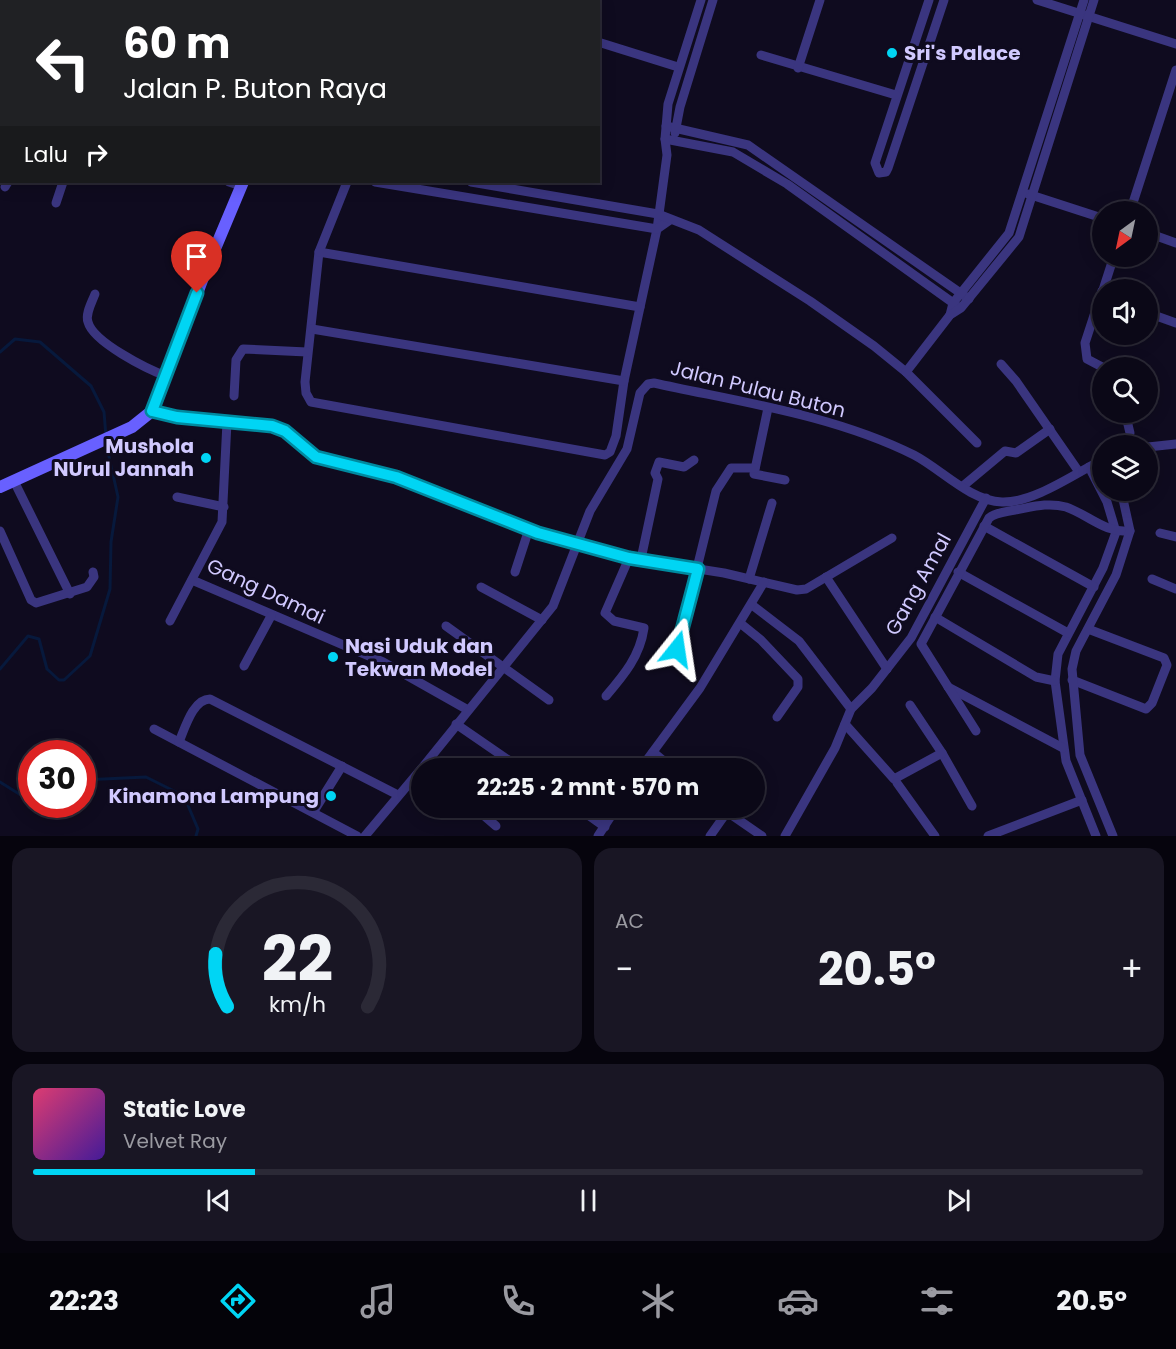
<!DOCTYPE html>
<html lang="id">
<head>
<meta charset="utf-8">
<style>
  :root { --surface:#0b0817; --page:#191624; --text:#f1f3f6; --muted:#9a9aa1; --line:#2b2936; --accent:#00d5f4 }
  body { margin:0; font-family:Poppins,sans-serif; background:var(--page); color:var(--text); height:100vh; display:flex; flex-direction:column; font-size:22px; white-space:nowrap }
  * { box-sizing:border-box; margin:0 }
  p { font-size:20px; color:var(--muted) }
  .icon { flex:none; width:33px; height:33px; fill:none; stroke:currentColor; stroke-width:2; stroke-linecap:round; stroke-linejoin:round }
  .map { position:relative; height:836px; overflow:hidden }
  .sheet { display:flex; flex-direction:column; gap:12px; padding:12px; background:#06040d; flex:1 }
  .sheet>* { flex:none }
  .guide { position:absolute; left:0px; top:0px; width:600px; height:183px; box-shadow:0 3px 15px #0003,0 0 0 2px var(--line); background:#202124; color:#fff; overflow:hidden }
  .needle { width:39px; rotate:213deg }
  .tools { position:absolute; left:1092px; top:201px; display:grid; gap:12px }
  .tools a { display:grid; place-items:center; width:66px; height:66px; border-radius:50%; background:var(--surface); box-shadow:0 3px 15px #0003,0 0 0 2px var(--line); font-size:30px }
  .speed { position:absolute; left:18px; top:740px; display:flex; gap:12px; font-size:30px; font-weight:700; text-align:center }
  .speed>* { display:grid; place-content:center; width:78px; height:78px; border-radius:50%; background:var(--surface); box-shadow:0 3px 15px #0003,0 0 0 2px var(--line); line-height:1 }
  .speed .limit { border:9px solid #d22; background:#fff; color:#111 }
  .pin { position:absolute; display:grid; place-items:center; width:51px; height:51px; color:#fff; margin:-62px -26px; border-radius:50% 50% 50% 0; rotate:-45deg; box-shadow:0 0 6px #0007 }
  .pin .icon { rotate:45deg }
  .me { position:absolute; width:66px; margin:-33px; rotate:15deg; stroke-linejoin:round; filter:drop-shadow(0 0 4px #0008) }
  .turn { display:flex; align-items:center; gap:21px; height:126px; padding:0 24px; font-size:27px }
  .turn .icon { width:78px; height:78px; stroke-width:2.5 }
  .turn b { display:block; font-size:42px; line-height:51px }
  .then { display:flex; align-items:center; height:57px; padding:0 24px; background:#0003; gap:12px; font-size:22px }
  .big { font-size:45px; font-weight:700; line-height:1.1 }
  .sheet .card { flex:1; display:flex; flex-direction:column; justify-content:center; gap:9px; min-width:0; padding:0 21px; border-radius:18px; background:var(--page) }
  .sheet .dial { align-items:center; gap:0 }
  .dial svg { height:156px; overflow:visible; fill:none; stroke:var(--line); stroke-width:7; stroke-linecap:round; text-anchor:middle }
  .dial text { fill:var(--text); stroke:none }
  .song { display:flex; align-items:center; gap:18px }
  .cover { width:72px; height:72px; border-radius:9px; background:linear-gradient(135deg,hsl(340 70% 55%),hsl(260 70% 35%)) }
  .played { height:6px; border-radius:3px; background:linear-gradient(90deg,var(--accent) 20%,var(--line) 20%) }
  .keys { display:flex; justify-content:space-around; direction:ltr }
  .heat { display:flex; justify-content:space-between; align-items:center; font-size:33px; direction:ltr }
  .sheet .tiles { flex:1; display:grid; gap:12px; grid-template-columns:1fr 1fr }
  .card:last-child { grid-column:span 2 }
  .trip { position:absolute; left:411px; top:758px; width:354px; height:60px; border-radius:30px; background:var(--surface); box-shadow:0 3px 15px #0003,0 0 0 2px var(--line); font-weight:700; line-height:60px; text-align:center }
  .tab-bar { display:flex; height:96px; justify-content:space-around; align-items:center; background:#040309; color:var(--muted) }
  .tab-bar .icon { width:42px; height:42px }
  .tab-bar .on { color:var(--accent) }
  .tab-bar b { font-size:27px; color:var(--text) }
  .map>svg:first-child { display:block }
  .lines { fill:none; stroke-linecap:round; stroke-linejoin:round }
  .stream { stroke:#07193c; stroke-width:3 }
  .street { stroke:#3a357f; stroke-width:9 }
  .secondary { stroke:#6860ff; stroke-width:12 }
  .route-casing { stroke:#008a9f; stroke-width:15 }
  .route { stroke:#00d5f4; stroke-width:10 }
  .poi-dot { fill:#00d5f4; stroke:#0f0b1f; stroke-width:2 }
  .labels { text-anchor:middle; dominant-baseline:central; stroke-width:6; stroke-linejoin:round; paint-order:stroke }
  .poi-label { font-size:20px; font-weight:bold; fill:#d1c9ff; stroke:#0f0b1f; text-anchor:start }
  .street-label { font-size:20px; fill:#d1c9ff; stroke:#0f0b1f }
</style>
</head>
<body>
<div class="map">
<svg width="1176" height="836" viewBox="0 0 1176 836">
  <rect width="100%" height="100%" fill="#0f0b1f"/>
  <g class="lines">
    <g class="stream">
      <path d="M23,2H27"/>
      <path d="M45,2L48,0"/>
      <path d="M0,3H2"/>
      <path d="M0,352L15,339L40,342L91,386L104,412L106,437"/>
      <path d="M0,669L28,636L39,639L47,669L59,680H64L90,656L110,589L111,542L118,497L106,443"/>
      <path d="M82,780L146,777L184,796L198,829L196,836"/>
      <path d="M0,782L24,797L32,793"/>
    </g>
    <g class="street">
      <path d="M70,0L75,2"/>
      <path d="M215,0L219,2"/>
      <path d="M439,0L445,2"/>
      <path d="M484,0L485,2"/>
      <path d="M929,0L875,163L879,173L886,172L888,168L944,0"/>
      <path d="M1037,0L1176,44"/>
      <path d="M233,2L234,0"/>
      <path d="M598,42L678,67"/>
      <path d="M761,55L896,95"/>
      <path d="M798,68L820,0"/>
      <path d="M0,105L2,106"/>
      <path d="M666,126L748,145L969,299"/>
      <path d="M675,133L680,107L713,0"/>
      <path d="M665,139L733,152L787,184L956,305"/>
      <path d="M229,182L241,186"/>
      <path d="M347,182L319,252L305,382L306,393L311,402L605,455L610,452L616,436L624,381L657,229L667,155L665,139L668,104L701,0"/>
      <path d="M375,182L657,229L670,220"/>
      <path d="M471,182L658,214L699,230L810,301L874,346L906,372L977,443"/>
      <path d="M5,187L8,182"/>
      <path d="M1028,194L1102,218"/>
      <path d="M56,203L63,182"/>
      <path d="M1130,212L1176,70"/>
      <path d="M1148,233L1176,243"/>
      <path d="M319,252L640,307"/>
      <path d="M1103,290L1114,256"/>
      <path d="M1102,291L1085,343L1087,359L1104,368"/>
      <path d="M95,294C92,302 85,314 88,322C93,342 147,369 166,376"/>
      <path d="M1148,313L1176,323"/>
      <path d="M950,315L953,303L1009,233L1084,0"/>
      <path d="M312,329L624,381"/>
      <path d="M1001,364L1016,381L1079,472"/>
      <path d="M906,372L950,315L961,308L1019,237L1094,0"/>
      <path d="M234,396L236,360L243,349L307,352"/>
      <path d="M768,408L754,474L785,480"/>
      <path d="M152,411L191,419L272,426L285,431L316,457L396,477L566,541L629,558L724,573L797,590L806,589L892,538"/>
      <path d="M1125,412L1130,433"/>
      <path d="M1148,447L1176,444"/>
      <path d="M1089,467L1107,502L1116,532L1103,568L1058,654L1055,681L1066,761L1096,836"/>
      <path d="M14,481L70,594"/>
      <path d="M963,486L1005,451L1016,453L1050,429"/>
      <path d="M177,497L224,507"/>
      <path d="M984,526L1094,587"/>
      <path d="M0,531L31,600L36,603L87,587L94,577L93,572"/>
      <path d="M1160,533L1176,537"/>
      <path d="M641,559L658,479L655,473L659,462L684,467L694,460"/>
      <path d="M515,572L529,529"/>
      <path d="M958,572L1068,633"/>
      <path d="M826,577L887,669"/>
      <path d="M749,579L772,503"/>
      <path d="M1152,579L1176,589"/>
      <path d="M192,580L383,662L468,710"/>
      <path d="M481,587L542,620"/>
      <path d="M752,605L799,641L851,709"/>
      <path d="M935,617L1036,677L1055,681"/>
      <path d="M170,621L222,522L227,422"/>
      <path d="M740,623L761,640L798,679V687L777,717"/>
      <path d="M446,626L549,700"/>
      <path d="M677,649L716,491L731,468H755"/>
      <path d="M244,666L271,616"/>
      <path d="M1072,680L1146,709L1152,703L1167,665L1164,658L1088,629"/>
      <path d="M948,687L1063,748"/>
      <path d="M606,696C624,675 640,656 644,628L614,621L605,613L629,558"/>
      <path d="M910,705L942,753L972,806"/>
      <path d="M456,724L520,768"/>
      <path d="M845,724L894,779L942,753"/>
      <path d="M154,729L357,836"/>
      <path d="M976,731L921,644L989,518C996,512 1006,512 1015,510C1032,507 1048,502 1066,507C1089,515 1104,533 1130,531"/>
      <path d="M179,742C185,728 193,699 210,699L398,795"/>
      <path d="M653,752L672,768"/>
      <path d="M422,768L553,606L590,511L627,449L640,393L648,384L654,383C740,402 834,415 914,455C941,469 970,501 1002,502C1034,503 1074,474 1102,460"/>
      <path d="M641,768L700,688L764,582"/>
      <path d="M897,783L935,836"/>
      <path d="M474,807L496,826"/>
      <path d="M577,807L605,827"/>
      <path d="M720,807L762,836"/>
      <path d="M314,811L342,766"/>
      <path d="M365,836L422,768"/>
      <path d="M598,836L617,807"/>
      <path d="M710,836L727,812"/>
      <path d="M785,836L835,748L851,709L872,688L911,638L986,498"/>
      <path d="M988,836L1082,800"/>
      <path d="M1113,836L1080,755L1072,669L1076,651L1116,575L1130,531L1121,490"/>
    </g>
    <g class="secondary">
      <path d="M305,2V0"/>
      <path d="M0,487L132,427L152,411L204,275L243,182"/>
    </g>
  </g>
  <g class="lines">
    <defs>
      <path id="route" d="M197,293L152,411L177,417L272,426L285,431L316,457L396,477L538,533L629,558L698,569L677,649"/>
    </defs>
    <use href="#route" class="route-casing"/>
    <use href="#route" class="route"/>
  </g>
  <g class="poi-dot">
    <circle cx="892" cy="53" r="6"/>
    <circle cx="206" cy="458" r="6"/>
    <circle cx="333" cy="657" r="6"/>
    <circle cx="331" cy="796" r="6"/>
  </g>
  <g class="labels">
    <g class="poi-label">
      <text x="904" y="53">Sri's Palace</text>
      <text x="194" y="446" text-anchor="end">Mushola<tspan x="194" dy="23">NUrul Jannah</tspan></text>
      <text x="345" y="646">Nasi Uduk dan<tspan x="345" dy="23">Tekwan Model</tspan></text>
      <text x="319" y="796" text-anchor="end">Kinamona Lampung</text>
    </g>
    <g class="street-label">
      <text transform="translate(758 389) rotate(14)">Jalan Pulau Buton</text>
      <text transform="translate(918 584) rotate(-61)">Gang Amal</text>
      <text transform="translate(266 591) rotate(25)">Gang Damai</text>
    </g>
  </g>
</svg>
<div class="tools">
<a><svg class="needle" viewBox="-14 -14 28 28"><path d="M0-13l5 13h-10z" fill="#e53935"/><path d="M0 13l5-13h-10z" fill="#9a9aa1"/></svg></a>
<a><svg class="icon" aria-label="sound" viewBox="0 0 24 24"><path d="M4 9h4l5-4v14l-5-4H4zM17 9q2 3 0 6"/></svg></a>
<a><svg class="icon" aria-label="search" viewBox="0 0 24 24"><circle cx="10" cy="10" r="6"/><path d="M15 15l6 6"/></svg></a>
<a><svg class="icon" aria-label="layers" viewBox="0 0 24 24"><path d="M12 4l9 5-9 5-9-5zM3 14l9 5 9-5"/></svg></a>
</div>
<div class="speed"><div class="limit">30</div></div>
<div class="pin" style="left:197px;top:293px;background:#d93025"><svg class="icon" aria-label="arrive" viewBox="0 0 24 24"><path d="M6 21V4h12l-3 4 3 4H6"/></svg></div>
<svg class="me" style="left:677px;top:649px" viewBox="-20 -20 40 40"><path d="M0-17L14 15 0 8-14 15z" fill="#00d5f4" stroke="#fff" stroke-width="4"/></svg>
<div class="trip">22:25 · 2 mnt · 570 m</div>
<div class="guide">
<div class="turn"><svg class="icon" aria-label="left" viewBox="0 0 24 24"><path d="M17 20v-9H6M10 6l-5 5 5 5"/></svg><div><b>60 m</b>Jalan P. Buton Raya</div></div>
<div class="then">Lalu<svg class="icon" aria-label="right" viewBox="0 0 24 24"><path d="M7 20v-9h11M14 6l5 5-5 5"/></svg></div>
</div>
</div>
<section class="sheet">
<div class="tiles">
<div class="card dial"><svg viewBox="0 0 100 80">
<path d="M14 69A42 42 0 1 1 86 69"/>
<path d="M14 69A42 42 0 0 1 8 42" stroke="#00d5f4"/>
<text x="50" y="56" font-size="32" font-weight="700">22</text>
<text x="50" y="72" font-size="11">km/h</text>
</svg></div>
<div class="card"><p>AC</p>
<div class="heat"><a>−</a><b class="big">20.5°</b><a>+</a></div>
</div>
<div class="card">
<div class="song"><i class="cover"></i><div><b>Static Love</b><p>Velvet Ray</p></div></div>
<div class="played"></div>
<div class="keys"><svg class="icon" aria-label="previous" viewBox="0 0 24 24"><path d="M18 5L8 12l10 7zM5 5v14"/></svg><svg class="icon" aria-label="pause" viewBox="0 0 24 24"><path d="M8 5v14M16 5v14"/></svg><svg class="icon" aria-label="next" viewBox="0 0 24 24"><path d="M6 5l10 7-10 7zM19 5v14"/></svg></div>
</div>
</div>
</section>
<nav class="tab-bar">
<b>22:23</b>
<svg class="icon on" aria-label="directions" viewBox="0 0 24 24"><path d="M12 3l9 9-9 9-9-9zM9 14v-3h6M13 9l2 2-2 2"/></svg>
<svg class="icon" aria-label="music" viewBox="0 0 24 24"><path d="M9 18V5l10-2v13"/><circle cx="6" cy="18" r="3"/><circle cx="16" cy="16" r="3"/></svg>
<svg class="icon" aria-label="phone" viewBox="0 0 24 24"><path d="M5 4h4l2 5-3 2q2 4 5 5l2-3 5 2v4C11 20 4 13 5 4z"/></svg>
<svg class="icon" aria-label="climate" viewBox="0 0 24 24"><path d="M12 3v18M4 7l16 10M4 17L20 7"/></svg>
<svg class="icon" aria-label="car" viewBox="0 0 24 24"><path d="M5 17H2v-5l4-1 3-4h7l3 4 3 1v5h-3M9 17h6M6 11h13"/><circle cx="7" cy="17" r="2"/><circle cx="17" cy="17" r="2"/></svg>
<svg class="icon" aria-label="filters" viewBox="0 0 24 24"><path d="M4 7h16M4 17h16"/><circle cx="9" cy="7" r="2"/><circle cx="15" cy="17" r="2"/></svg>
<b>20.5°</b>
</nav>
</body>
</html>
